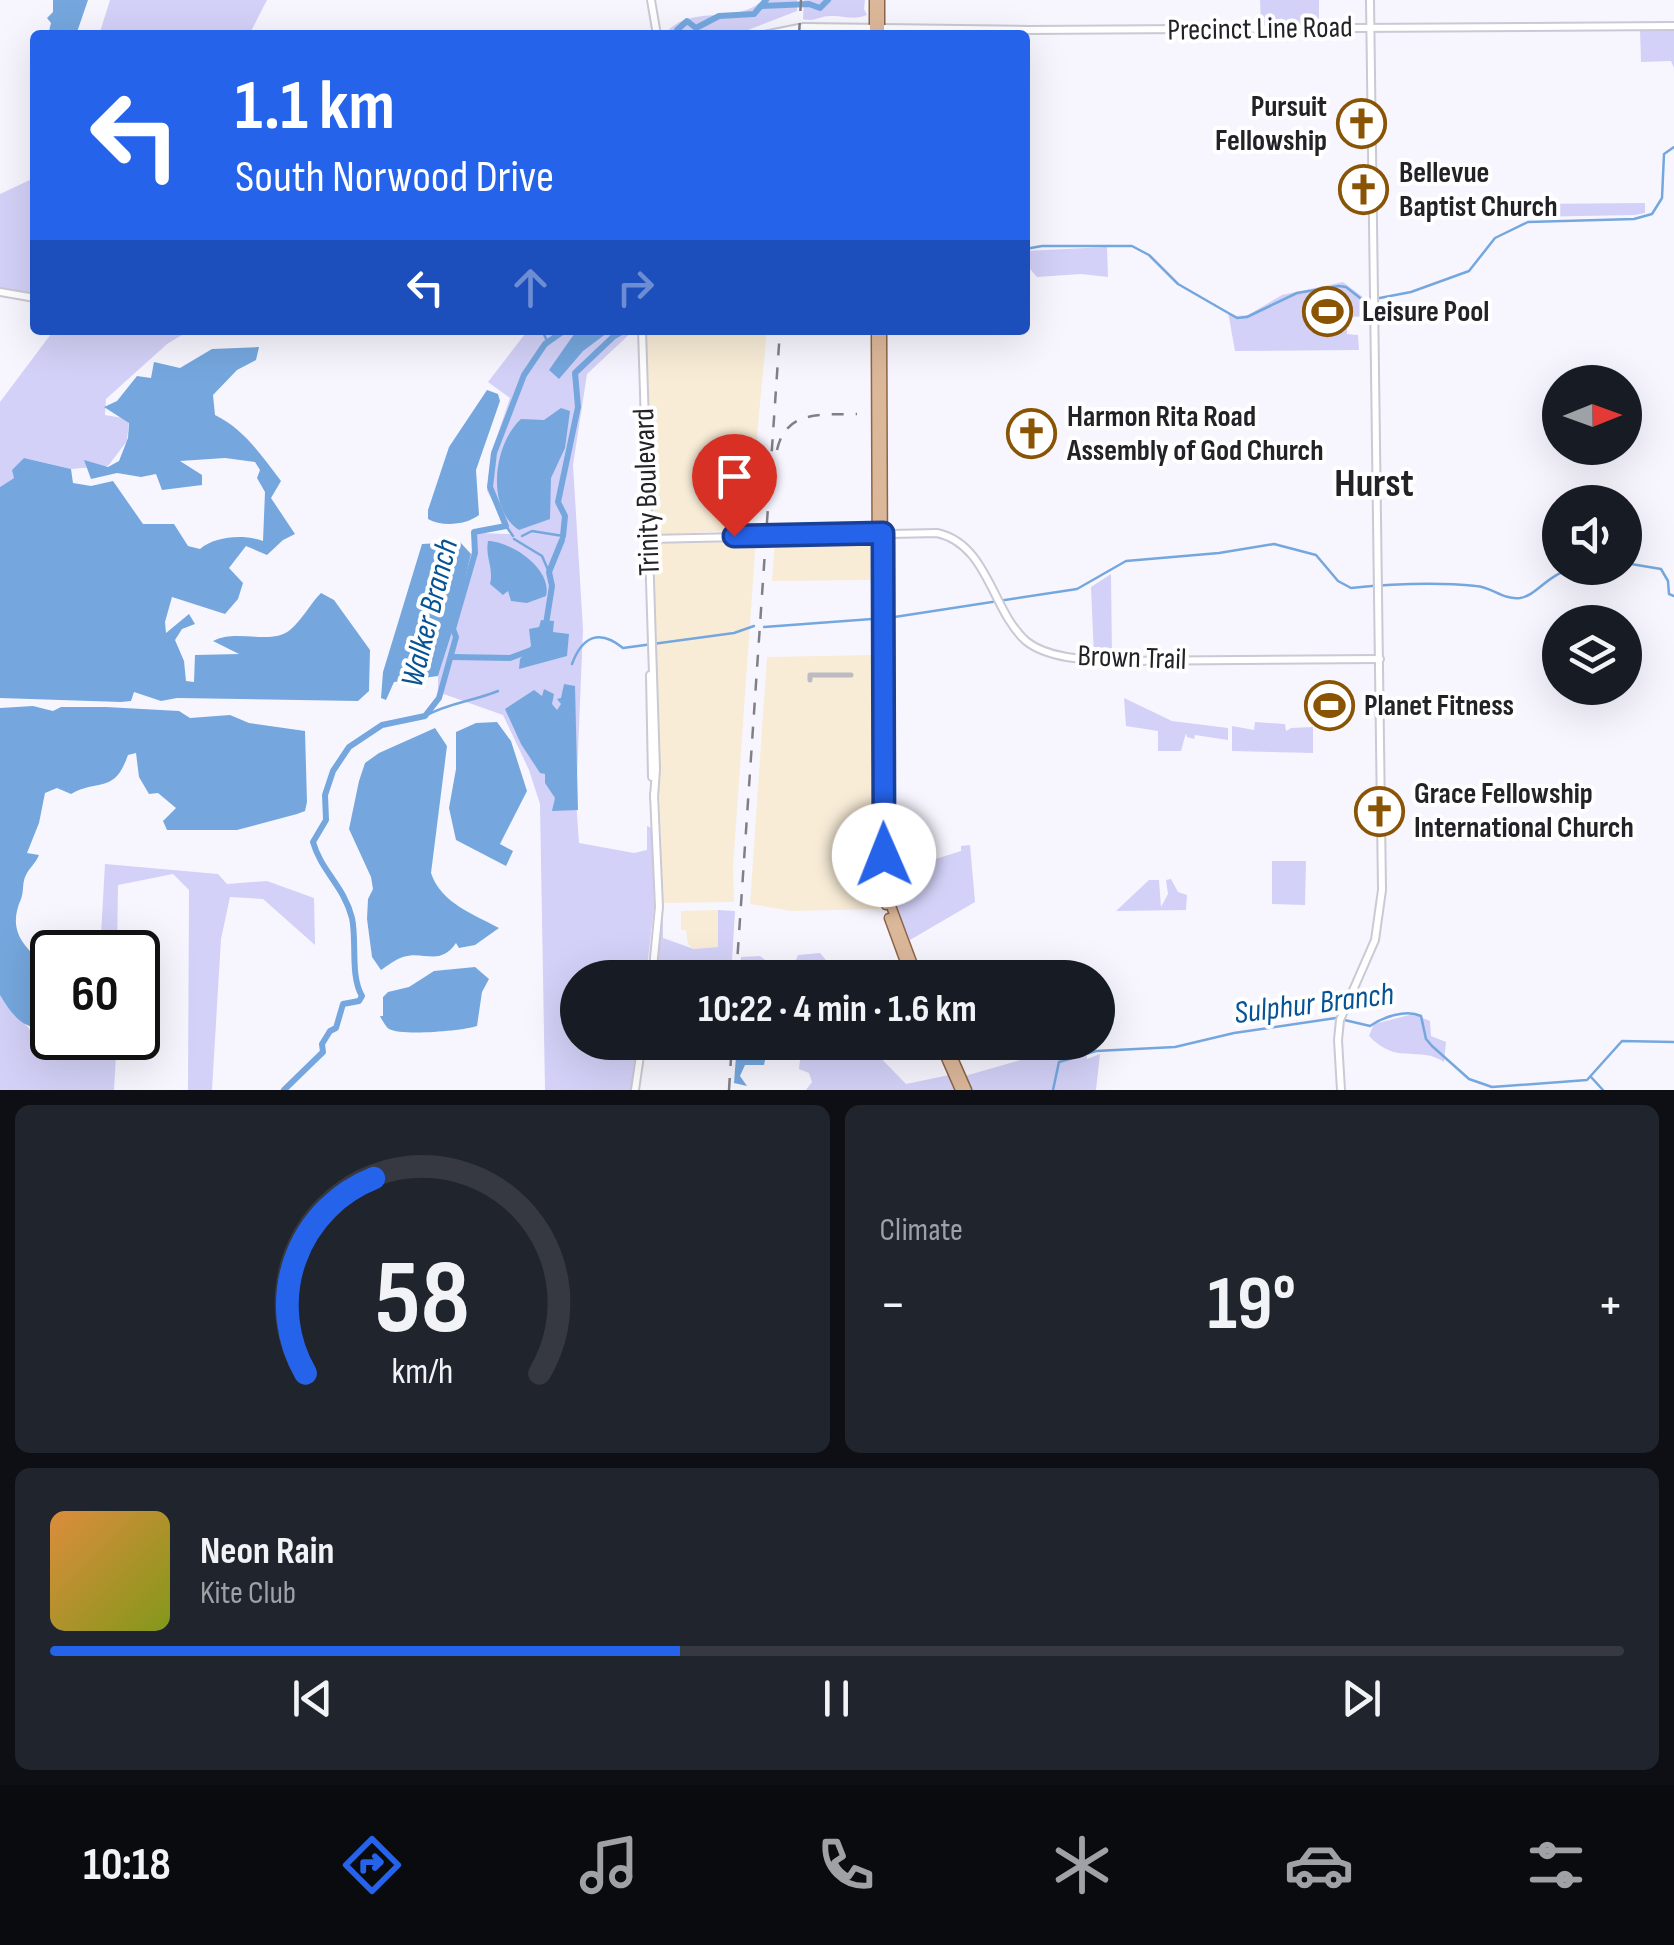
<!DOCTYPE html>
<html lang="en">
<head>
<meta charset="utf-8">
<style>
  :root { --surface:#171b24; --page:#20242c; --text:#f1f3f6; --muted:#9ea1a6; --line:#363941; --accent:#2563eb }
  body { margin:0; font-family:"Sofia Sans Condensed",sans-serif; background:var(--page); color:var(--text); height:100vh; display:flex; flex-direction:column; font-size:38px; white-space:nowrap }
  * { box-sizing:border-box; margin:0 }
  p { font-size:32px; color:var(--muted) }
  .icon { flex:none; width:55px; height:55px; fill:none; stroke:currentColor; stroke-width:2; stroke-linecap:round; stroke-linejoin:round }
  .map { position:relative; height:1090px; overflow:hidden }
  .panel { display:flex; flex-direction:column; gap:15px; padding:15px; background:#0d0f14; flex:1 }
  .panel>* { flex:none }
  .top-card { position:absolute; left:30px; top:30px; width:1000px; height:305px; border-radius:10px; box-shadow:0 10px 40px #0002; background:#2563eb; color:#fff; overflow:hidden }
  .needle { width:65px; rotate:89deg }
  .fabs { position:absolute; left:1542px; top:365px; display:grid; gap:20px }
  .fabs a { display:grid; place-items:center; width:100px; height:100px; border-radius:50%; background:var(--surface); box-shadow:0 10px 40px #0002; font-size:50px }
  .speed { position:absolute; left:30px; top:930px; display:flex; gap:20px; font-size:50px; font-weight:700; text-align:center }
  .speed>* { display:grid; place-content:center; width:130px; height:130px; border-radius:50%; background:var(--surface); box-shadow:0 10px 40px #0002; line-height:1 }
  .speed .limit { border:5px solid #111; border-radius:15px; background:#fff; color:#111 }
  .pin { position:absolute; display:grid; place-items:center; width:85px; height:85px; color:#fff; margin:-102px -42px; border-radius:50% 50% 50% 0; rotate:-45deg; box-shadow:0 0 10px #0007 }
  .pin .icon { rotate:45deg }
  .me { position:absolute; width:110px; margin:-55px; rotate:359deg; stroke-linejoin:round; filter:drop-shadow(0 0 8px #0008) }
  .turn { display:flex; align-items:center; gap:35px; height:210px; padding:0 40px; font-size:45px }
  .turn .icon { width:130px; height:130px; stroke-width:2.5 }
  .turn b { display:block; font-size:70px; line-height:85px }
  .lanes { display:flex; align-items:center; height:95px; padding:0 40px; background:#0003; justify-content:center; gap:50px; direction:ltr }
  .lanes .off { opacity:.35 }
  .big { font-size:75px; font-weight:700; line-height:1.1 }
  .panel .widget { flex:1; display:flex; flex-direction:column; justify-content:center; gap:15px; min-width:0; padding:0 35px; border-radius:15px; background:var(--page) }
  .panel .dial { align-items:center; gap:0 }
  .dial svg { height:260px; overflow:visible; fill:none; stroke:var(--line); stroke-width:7; stroke-linecap:round; text-anchor:middle }
  .dial text { fill:var(--text); stroke:none }
  .song { display:flex; align-items:center; gap:30px }
  .cover { width:120px; height:120px; border-radius:15px; background:linear-gradient(135deg,hsl(30 70% 55%),hsl(70 70% 35%)) }
  .played { height:10px; border-radius:5px; background:linear-gradient(90deg,var(--accent) 40%,var(--line) 40%) }
  .keys { display:flex; justify-content:space-around; direction:ltr }
  .heat { display:flex; justify-content:space-between; align-items:center; font-size:55px; direction:ltr }
  .panel .tiles { flex:1; display:grid; gap:15px; grid-template-columns:1fr 1fr }
  .widget:last-child { grid-column:span 2 }
  .trip { position:absolute; left:560px; top:960px; width:555px; height:100px; border-radius:50px; background:var(--surface); box-shadow:0 10px 40px #0002; font-weight:700; line-height:100px; text-align:center }
  .tab-bar { display:flex; height:160px; justify-content:space-around; align-items:center; background:#090b0e; color:var(--muted) }
  .tab-bar .icon { width:70px; height:70px }
  .tab-bar .active { color:var(--accent) }
  .tab-bar b { font-size:45px; color:var(--text) }
  .map>svg:first-child { display:block }
  .industrial { fill:#f8ecd7 }
  .green { fill:#d3d1f7 }
  .water { fill:#75a7de }
  .lines { fill:none; stroke-linecap:round; stroke-linejoin:round }
  .stream { stroke:#75a7de; stroke-width:2.5 }
  .river { stroke:#75a7de; stroke-width:6 }
  .taxiway { stroke:#bcbac2; stroke-width:5 }
  .secondary-casing { stroke:#cac9d4; stroke-width:10 }
  .primary-casing { stroke:#8c6546; stroke-width:11 }
  .secondary { stroke:#fff; stroke-width:6 }
  .primary { stroke:#dcb89a; stroke-width:8 }
  .rail { stroke:#807f86; stroke-width:2.5; stroke-dasharray:12 12; stroke-linecap:butt }
  .route-casing { stroke:#184099; stroke-width:25 }
  .route { stroke:#2563eb; stroke-width:18 }
  .labels { text-anchor:middle; dominant-baseline:central; stroke-width:8; stroke-linejoin:round; paint-order:stroke }
  .street-label { font-size:30px; fill:#232327; stroke:#fff }
  .poi-label { font-size:30px; font-weight:bold; fill:#232327; stroke:#fff; text-anchor:start }
  .water-label { font-size:32px; font-style:italic; fill:#065395; stroke:#fff }
  .district-label { font-size:40px; font-weight:bold; fill:#232327; stroke:#fff }
</style>
</head>
<body>
<div class="map">
<svg width="1674" height="1090" viewBox="0 0 1674 1090">
  <rect width="100%" height="100%" fill="#f7f6ff"/>
  <g class="industrial">
    <path d="M645,330H767L748,530L652,535Z"/>
    <path d="M775,537H873V580L772,581Z"/>
    <path d="M756,538L733,867L734,902L663,903L651,542Z"/>
    <path d="M872,655L873,826L879,909L792,911L750,904L767,657Z"/>
    <path d="M718,910V947L694,949L688,944L686,930H681V911Z"/>
  </g>
  <g class="green">
    <path d="M110,0H267L249,35H99Z"/>
    <path d="M763,0H797V11L735,35H665C686,3 736,26 763,0Z"/>
    <path d="M804,0H865L864,9L867,15C852,21 845,15 830,16C819,16 816,22 803,19Z"/>
    <path d="M1260,0H1319V25H1261Z"/>
    <path d="M1674,28V68L1671,61L1641,62L1640,29Z"/>
    <path d="M35,161V295L0,288V194L32,179Z"/>
    <path d="M1645,203V213L1635,215L1529,217V204Z"/>
    <path d="M1107,247L1108,277L1081,274L1037,277L1030,269L1025,268V251Z"/>
    <path d="M1343,282L1364,298H1373V316L1347,317V334L1358,335L1359,350L1235,351L1228,312L1237,316L1248,315L1282,295Z"/>
    <path d="M54,330H190L167,344L106,399L105,415L129,419L127,441L108,466L71,469L24,458L14,478L0,487V402Z"/>
    <path d="M528,330H634L587,374L573,465L583,629L576,801L579,843L634,853L647,850V826L652,828L654,907L646,977L578,978V1042L637,1043L631,1090H545L540,804L529,770L503,715L438,692V676L453,629L476,533L512,534L487,491L491,454L510,398L488,382Z"/>
    <path d="M1111,574L1112,657H1094L1091,587Z"/>
    <path d="M1124,698L1172,721L1228,728V740L1195,735L1194,739L1187,737L1186,733L1181,751H1158V731L1126,726Z"/>
    <path d="M1255,722L1285,724L1286,731L1291,728L1313,727V753L1232,751V726L1254,730Z"/>
    <path d="M888,831L905,832L909,857L929,861L961,851V846L970,845L975,902L910,940L895,904Z"/>
    <path d="M1272,861H1306L1305,905L1272,904Z"/>
    <path d="M105,864L218,874L227,884L267,881L314,898L315,945L263,899L230,897L221,939L212,1090H188L189,890L173,874L118,885L117,952H100Z"/>
    <path d="M1171,879L1178,892L1187,895L1186,910L1116,911L1149,880H1159L1161,907L1168,894L1166,880Z"/>
    <path d="M718,910L735,911L731,977L653,978L660,912L663,911V938L694,949L718,947Z"/>
    <path d="M820,953L826,960L821,970L824,977H739L741,957L760,956L778,970L790,974L798,955Z"/>
    <path d="M0,995C12,1014 31,1025 38,1044L94,1045L95,1038H117L114,1090H0Z"/>
    <path d="M1413,1014L1430,1021L1431,1036L1446,1042L1444,1062C1419,1045 1397,1066 1369,1036L1374,1024Z"/>
    <path d="M866,1043L906,1084L949,1075L955,1090H806L812,1082L809,1073L799,1069L800,1060L815,1044Z"/>
    <path d="M1063,1043H1086L1087,1059L1100,1054L1096,1090H971L965,1076L1052,1051Z"/>
  </g>
  <g class="water">
    <path d="M53,0H88L76,35H41L49,31L51,23L47,18L53,12Z"/>
    <path d="M577,330H611L583,351L559,379L549,370Z"/>
    <path d="M259,347L256,360L237,370L213,395L215,415C244,429 262,456 281,481L271,498L295,534L283,540L267,555L246,546L229,568L243,583L238,599L225,614L172,597L165,622L166,633L189,614L195,624L182,629L175,640L184,661L186,681L194,682L195,655L239,654L213,641C237,628 270,646 290,630C302,620 310,604 321,593L334,600L370,650L369,691L358,701L177,698L161,701L134,692L131,701L121,702L0,698V487L14,478L12,470L24,458L71,469L73,483L91,486L113,481L143,524H174L188,546L200,549C215,536 244,534 263,541L265,492L257,478L260,470L255,462L225,458L180,461L202,475V485L162,490L156,474L141,477L117,473L91,479L84,460L108,467L119,461L128,438L129,423L104,407L117,401L137,376L151,378L154,362L180,368L212,349Z"/>
    <path d="M487,390L498,394L500,401L476,470L479,515C466,525 442,527 428,519V510L449,447Z"/>
    <path d="M561,408L570,411L565,448L551,478L550,519L519,530C485,508 494,443 521,419L544,420Z"/>
    <path d="M488,541C510,541 553,569 546,596L527,603L511,601L508,591L503,595L490,584C494,569 485,557 488,541Z"/>
    <path d="M460,542L471,554L453,629L438,676L394,682L386,700L381,698L383,672L422,544Z"/>
    <path d="M541,620L554,621L553,632L569,634L567,656L519,669L520,659L531,646L529,629L539,627Z"/>
    <path d="M564,684L575,686L578,810L552,811L555,798L545,783V774L540,773L521,744L505,709L534,690L542,696L544,689L554,694L552,704L557,710L561,704L557,699L561,698Z"/>
    <path d="M33,706L53,711L61,707H106L179,711L190,718L230,715L249,723L305,731L307,802L305,811L297,814L237,830H167L163,821L176,808L158,793L149,794L139,777L136,753L128,755C114,795 99,778 71,794L57,788L45,793L39,823L27,853L39,855C36,863 29,868 26,875C22,882 24,892 21,899C6,933 26,949 52,971V1027C25,1032 14,1018 0,995V708Z"/>
    <path d="M497,722L511,741L527,791L500,844L513,851L506,866L456,840L449,808L456,769V732L476,723Z"/>
    <path d="M435,728L447,746L431,873C441,903 473,914 499,928L475,945L459,948L456,943C440,967 423,950 403,957C396,959 387,966 381,970L372,957L367,919L368,899L373,889L371,877L349,829L359,781L365,763L379,753Z"/>
    <path d="M475,967L489,979L482,992L477,1026C463,1031 401,1036 389,1029C386,1027 382,1020 380,1016H383V997L388,992L409,987L434,971Z"/>
    <path d="M737,1043V1042L789,1043L765,1060L764,1065H745L740,1076L747,1086L734,1083Z"/>
  </g>
  <g class="lines">
    <g class="stream">
      <path d="M1025,249L1042,246H1132L1149,255L1178,284L1237,318L1247,317L1297,293L1339,286L1346,287L1364,301L1411,292L1469,271L1495,238L1528,222L1634,219L1652,214L1662,198L1664,154L1674,147"/>
      <path d="M542,330L548,343"/>
      <path d="M506,526L513,536"/>
      <path d="M522,536L532,531L563,536"/>
      <path d="M514,539L542,556L549,572"/>
      <path d="M1625,563L1661,569L1668,581L1669,594L1674,596"/>
      <path d="M888,618L1077,589L1126,561L1219,553L1274,544L1316,555L1338,581L1351,588C1392,584 1435,582 1476,586C1492,587 1503,600 1520,598C1539,595 1549,570 1580,568"/>
      <path d="M764,627L872,619"/>
      <path d="M572,664C582,637 599,628 623,648L734,633L754,626"/>
      <path d="M425,716C448,703 474,701 498,691"/>
      <path d="M1591,1077L1603,1090"/>
      <path d="M1053,1090L1059,1062L1096,1051L1175,1047L1234,1033L1336,1018L1370,1026C1383,1017 1406,1009 1421,1016L1426,1039L1432,1046L1469,1079L1492,1087L1587,1080L1622,1041L1674,1042"/>
    </g>
    <g class="river">
      <path d="M761,6L809,4L820,8L828,0"/>
      <path d="M678,35L677,30L687,21L696,28L719,16L754,14L766,0"/>
      <path d="M563,536L565,516L558,502L578,407L575,373L613,337L625,330"/>
      <path d="M546,624L552,586L549,572L562,540"/>
      <path d="M452,657L510,658L534,649"/>
      <path d="M284,1090L323,1052L322,1044L330,1031L336,1028L343,1004L359,1001L362,996C350,976 357,942 352,918C344,886 321,871 313,842L326,820L325,795L333,771L349,747L382,725L425,716L439,698L456,637L453,629L475,553L474,532L506,526L490,487L494,453L524,375L545,344L565,330"/>
    </g>
    <path class="taxiway" d="M810,680V675H851"/>
    <defs>
      <g id="secondary">
        <path d="M651,0L657,35"/>
        <path d="M764,35L804,27L1028,30L1674,26"/>
        <path d="M779,35L831,32"/>
        <path d="M0,292L35,298"/>
        <path d="M642,330L656,769L654,798"/>
        <path d="M648,539L937,533C988,544 992,611 1026,641C1047,658 1085,660 1111,661L1380,659"/>
        <path d="M650,675L652,777"/>
        <path d="M652,978L659,907L654,794"/>
        <path d="M635,1090L642,1042"/>
        <path d="M1341,1090L1338,1040L1340,1020L1375,940L1382,890L1370,0"/>
      </g>
      <g id="primary">
        <path d="M874,0V35"/>
        <path d="M880,0V35"/>
        <path d="M876,330L878,852L886,905"/>
        <path d="M882,330L884,855L891,906L918,978"/>
        <path d="M889,918L911,978"/>
        <path d="M939,1042L960,1090"/>
        <path d="M946,1042L967,1090"/>
      </g>
    </defs>
    <use href="#secondary" class="secondary-casing"/>
    <use href="#primary" class="primary-casing"/>
    <use href="#secondary" class="secondary"/>
    <use href="#primary" class="primary"/>
    <g class="rail">
      <path d="M799,35L801,0"/>
      <path d="M777,450C786,409 823,415 857,414"/>
      <path d="M736,978L780,330"/>
      <path d="M729,1090L732,1042"/>
    </g>
  </g>
  <g class="lines">
    <defs>
      <path id="route" d="M734,536L883,533L884,855"/>
    </defs>
    <use href="#route" class="route-casing"/>
    <use href="#route" class="route"/>
  </g>
  <defs>
    <symbol id="church-ring" viewBox="-11 -11 22 22"><circle r="9.5" fill="#fff" stroke="#8a5405" stroke-width="1.5"/><path d="M-1.2-6h2.4v3.5h3.3v2.4h-3.3V6h-2.4V-.1h-3.3v-2.4h3.3Z" fill="#8a5405"/></symbol>
    <symbol id="stadium-ring" viewBox="-11 -11 22 22"><circle r="9.5" fill="#fff" stroke="#8a5405" stroke-width="1.5"/><path d="M0-5a6.5 5 0 1 0 0 10a6.5 5 0 1 0 0-10ZM-3.5-1.8h7v3.6h-7Z" fill="#8a5405"/></symbol>
  </defs>
  <g fill-rule="evenodd">
    <use href="#church-ring" x="1334" y="96" width="55" height="55"/>
    <use href="#church-ring" x="1336" y="162" width="55" height="55"/>
    <use href="#stadium-ring" x="1300" y="284" width="55" height="55"/>
    <use href="#church-ring" x="1004" y="406" width="55" height="55"/>
    <use href="#stadium-ring" x="1302" y="678" width="55" height="55"/>
    <use href="#church-ring" x="1352" y="784" width="55" height="55"/>
  </g>
  <g class="labels">
    <g class="street-label">
      <text transform="translate(1260 29) rotate(-1)">Precinct Line Road</text>
      <text transform="translate(647 492) rotate(-92)">Trinity Boulevard</text>
      <text transform="translate(1132 658) rotate(2)">Brown Trail</text>
    </g>
    <g class="poi-label">
      <text x="1327" y="107" text-anchor="end">Pursuit<tspan x="1327" dy="34">Fellowship</tspan></text>
      <text x="1399" y="173">Bellevue<tspan x="1399" dy="34">Baptist Church</tspan></text>
      <text x="1362" y="312">Leisure Pool</text>
      <text x="1067" y="417">Harmon Rita Road<tspan x="1067" dy="34">Assembly of God Church</tspan></text>
      <text x="1364" y="706">Planet Fitness</text>
      <text x="1414" y="794">Grace Fellowship<tspan x="1414" dy="34">International Church</tspan></text>
    </g>
    <g class="water-label">
      <text transform="translate(430 613) rotate(-76)">Walker Branch</text>
      <text transform="translate(1314 1004) rotate(-7)">Sulphur Branch</text>
    </g>
    <g class="district-label">
      <text x="1374" y="484">Hurst</text>
    </g>
  </g>
</svg>
<div class="fabs">
<a><svg class="needle" viewBox="-14 -14 28 28"><path d="M0-13l5 13h-10z" fill="#e53935"/><path d="M0 13l5-13h-10z" fill="#9ea1a6"/></svg></a>
<a><svg class="icon" aria-label="sound" viewBox="0 0 24 24"><path d="M4 9h4l5-4v14l-5-4H4zM17 9q2 3 0 6"/></svg></a>
<a><svg class="icon" aria-label="layers" viewBox="0 0 24 24"><path d="M12 4l9 5-9 5-9-5zM3 14l9 5 9-5"/></svg></a>
</div>
<div class="speed"><div class="limit">60</div></div>
<div class="pin" style="left:734px;top:536px;background:#d93025"><svg class="icon" aria-label="arrive" viewBox="0 0 24 24"><path d="M6 21V4h12l-3 4 3 4H6"/></svg></div>
<svg class="me" style="left:884px;top:855px" viewBox="-20 -20 40 40"><circle r="19" fill="#fff"/><path d="M0-13L10 11 0 6-10 11z" fill="#2563eb"/></svg>
<div class="trip">10:22 · 4 min · 1.6 km</div>
<div class="top-card">
<div class="turn"><svg class="icon" aria-label="left" viewBox="0 0 24 24"><path d="M17 20v-9H6M10 6l-5 5 5 5"/></svg><div><b>1.1 km</b>South Norwood Drive</div></div>
<div class="lanes"><svg class="icon" aria-label="left" viewBox="0 0 24 24"><path d="M17 20v-9H6M10 6l-5 5 5 5"/></svg><svg class="icon off" aria-label="ahead" viewBox="0 0 24 24"><path d="M12 20V5M6 11l6-6 6 6"/></svg><svg class="icon off" aria-label="right" viewBox="0 0 24 24"><path d="M7 20v-9h11M14 6l5 5-5 5"/></svg></div>
</div>
</div>
<section class="panel">
<div class="tiles">
<div class="widget dial"><svg viewBox="0 0 100 80">
<path d="M14 69A42 42 0 1 1 86 69"/>
<path d="M14 69A42 42 0 0 1 35 9" stroke="#2563eb"/>
<text x="50" y="56" font-size="32" font-weight="700">58</text>
<text x="50" y="72" font-size="11">km/h</text>
</svg></div>
<div class="widget"><p>Climate</p>
<div class="heat"><a>−</a><b class="big">19°</b><a>+</a></div>
</div>
<div class="widget">
<div class="song"><i class="cover"></i><div><b>Neon Rain</b><p>Kite Club</p></div></div>
<div class="played"></div>
<div class="keys"><svg class="icon" aria-label="previous" viewBox="0 0 24 24"><path d="M18 5L8 12l10 7zM5 5v14"/></svg><svg class="icon" aria-label="pause" viewBox="0 0 24 24"><path d="M8 5v14M16 5v14"/></svg><svg class="icon" aria-label="next" viewBox="0 0 24 24"><path d="M6 5l10 7-10 7zM19 5v14"/></svg></div>
</div>
</div>
</section>
<nav class="tab-bar">
<b>10:18</b>
<svg class="icon active" aria-label="directions" viewBox="0 0 24 24"><path d="M12 3l9 9-9 9-9-9zM9 14v-3h6M13 9l2 2-2 2"/></svg>
<svg class="icon" aria-label="music" viewBox="0 0 24 24"><path d="M9 18V5l10-2v13"/><circle cx="6" cy="18" r="3"/><circle cx="16" cy="16" r="3"/></svg>
<svg class="icon" aria-label="phone" viewBox="0 0 24 24"><path d="M5 4h4l2 5-3 2q2 4 5 5l2-3 5 2v4C11 20 4 13 5 4z"/></svg>
<svg class="icon" aria-label="climate" viewBox="0 0 24 24"><path d="M12 3v18M4 7l16 10M4 17L20 7"/></svg>
<svg class="icon" aria-label="car" viewBox="0 0 24 24"><path d="M5 17H2v-5l4-1 3-4h7l3 4 3 1v5h-3M9 17h6M6 11h13"/><circle cx="7" cy="17" r="2"/><circle cx="17" cy="17" r="2"/></svg>
<svg class="icon" aria-label="filters" viewBox="0 0 24 24"><path d="M4 7h16M4 17h16"/><circle cx="9" cy="7" r="2"/><circle cx="15" cy="17" r="2"/></svg>
</nav>
</body>
</html>
